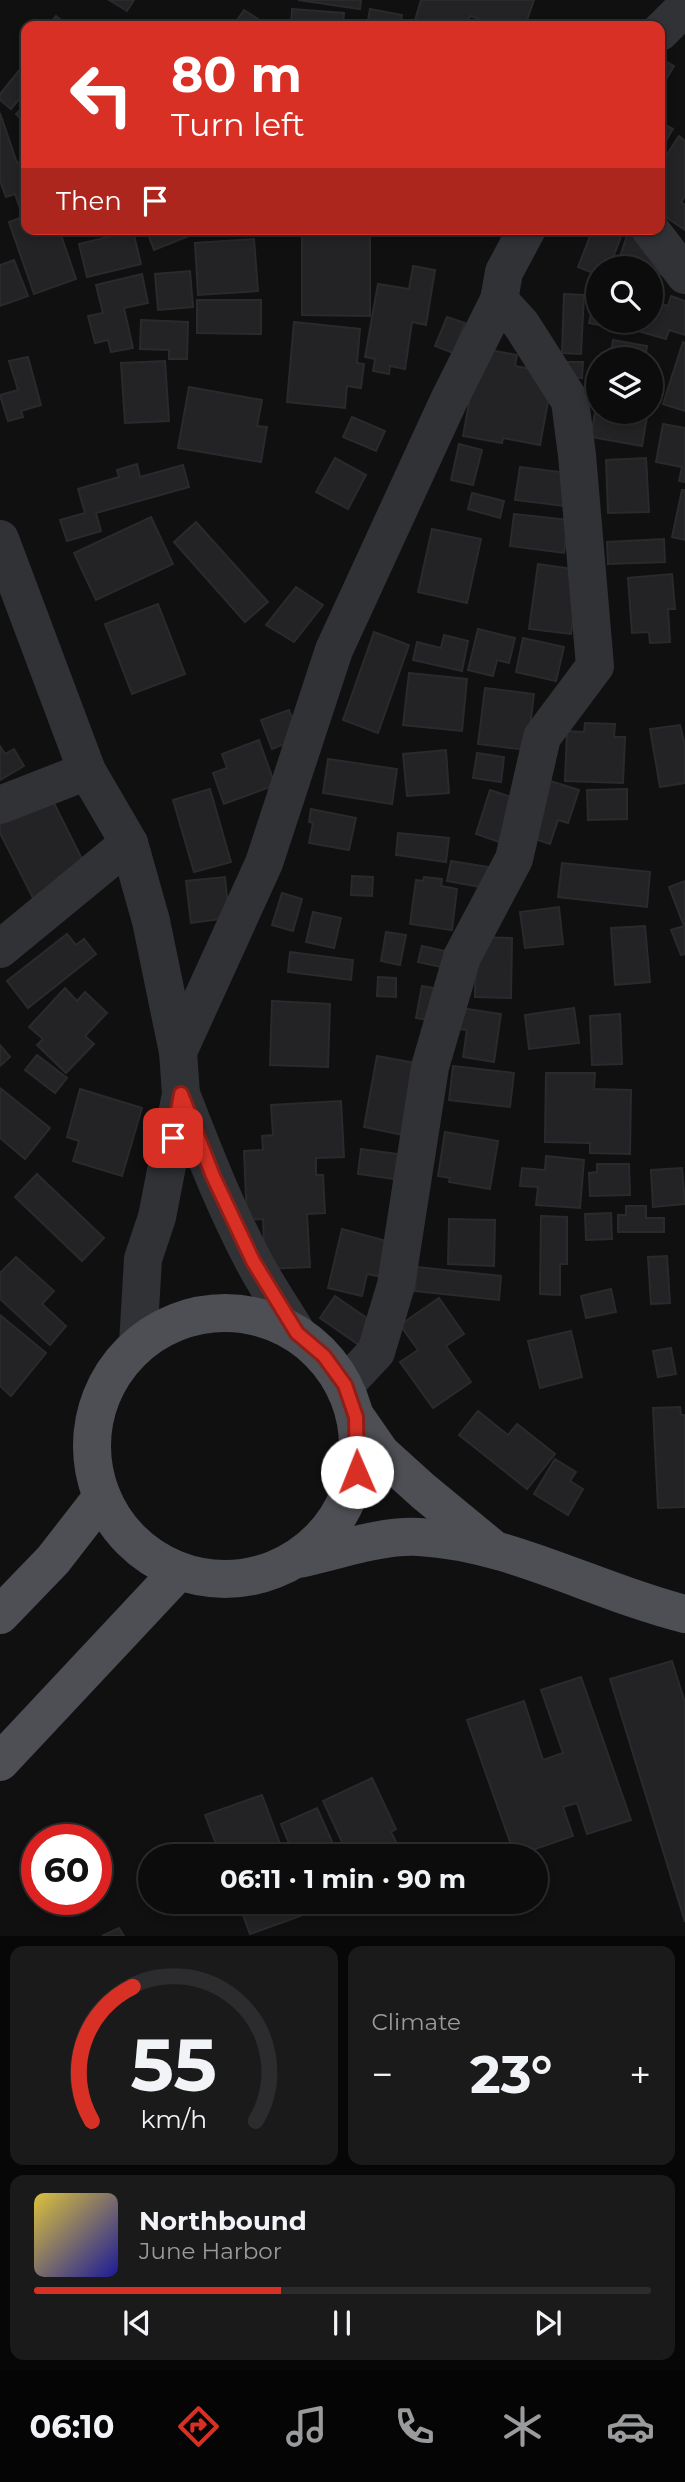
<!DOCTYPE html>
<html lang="en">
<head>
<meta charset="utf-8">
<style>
  :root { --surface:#0c0c0d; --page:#1a1a1b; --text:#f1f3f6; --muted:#9a9b9d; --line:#2c2c2e; --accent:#d93025 }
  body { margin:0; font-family:Montserrat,sans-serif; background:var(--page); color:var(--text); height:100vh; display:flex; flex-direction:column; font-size:26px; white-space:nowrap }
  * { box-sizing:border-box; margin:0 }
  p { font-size:23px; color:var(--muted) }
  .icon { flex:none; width:38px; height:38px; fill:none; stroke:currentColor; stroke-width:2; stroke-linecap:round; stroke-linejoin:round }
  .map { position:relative; height:1936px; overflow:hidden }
  .drawer { display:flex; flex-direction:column; gap:10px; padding:10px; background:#070707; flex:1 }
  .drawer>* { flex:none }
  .banner { position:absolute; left:21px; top:21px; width:644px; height:214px; border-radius:14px; box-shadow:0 4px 10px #0003,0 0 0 2px var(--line); background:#d93025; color:#fff; overflow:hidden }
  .fabs { position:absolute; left:586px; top:256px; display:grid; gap:14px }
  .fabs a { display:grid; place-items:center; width:77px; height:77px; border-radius:50%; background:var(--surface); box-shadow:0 4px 10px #0003,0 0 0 2px var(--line); font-size:35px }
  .speed { position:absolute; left:21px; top:1824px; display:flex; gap:14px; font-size:35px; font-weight:700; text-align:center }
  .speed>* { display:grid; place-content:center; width:91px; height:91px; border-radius:50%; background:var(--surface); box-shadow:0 4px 10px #0003,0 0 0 2px var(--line); line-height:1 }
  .speed .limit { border:10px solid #d22; background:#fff; color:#111 }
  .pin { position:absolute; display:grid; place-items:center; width:60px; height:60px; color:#fff; margin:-30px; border-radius:14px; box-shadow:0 4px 10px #0006 }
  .me { position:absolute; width:77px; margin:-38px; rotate:359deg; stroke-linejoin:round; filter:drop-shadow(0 0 5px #0008) }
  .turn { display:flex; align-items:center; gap:24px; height:147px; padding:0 35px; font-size:32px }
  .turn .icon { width:91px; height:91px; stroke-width:2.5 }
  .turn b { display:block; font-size:49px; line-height:60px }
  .then { display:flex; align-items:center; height:66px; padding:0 35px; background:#0003; gap:14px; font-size:26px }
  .big { font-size:52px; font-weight:700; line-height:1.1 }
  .drawer .widget { flex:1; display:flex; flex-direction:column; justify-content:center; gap:10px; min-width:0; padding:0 24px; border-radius:14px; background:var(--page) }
  .drawer .dial { align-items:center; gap:0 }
  .dial svg { height:182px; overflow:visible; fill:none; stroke:var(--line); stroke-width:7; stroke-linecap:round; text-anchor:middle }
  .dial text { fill:var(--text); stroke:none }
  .song { display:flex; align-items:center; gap:21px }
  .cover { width:84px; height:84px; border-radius:10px; background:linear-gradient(135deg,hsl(50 70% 55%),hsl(240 70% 35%)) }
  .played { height:7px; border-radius:4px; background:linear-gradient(90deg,var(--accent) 40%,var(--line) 40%) }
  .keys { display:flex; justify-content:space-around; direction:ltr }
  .heat { display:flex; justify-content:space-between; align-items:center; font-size:38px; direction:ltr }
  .drawer .tiles { flex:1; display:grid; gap:10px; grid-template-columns:1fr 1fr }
  .widget:last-child { grid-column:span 2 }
  .trip { position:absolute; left:138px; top:1844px; width:410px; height:70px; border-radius:35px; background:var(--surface); box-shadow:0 4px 10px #0003,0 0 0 2px var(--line); font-weight:700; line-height:70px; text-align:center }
  .dock { display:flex; height:112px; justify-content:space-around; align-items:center; background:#050505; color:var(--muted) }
  .dock .icon { width:49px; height:49px }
  .dock .active { color:var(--accent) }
  .dock b { font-size:32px; color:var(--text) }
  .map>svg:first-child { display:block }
  .building { fill:#232325; stroke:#2a2a2d; stroke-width:2 }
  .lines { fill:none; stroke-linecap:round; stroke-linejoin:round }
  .minor { stroke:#313236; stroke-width:38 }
  .major { stroke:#4d4f55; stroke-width:38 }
  .route-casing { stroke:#8d1f18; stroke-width:18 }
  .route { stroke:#d93025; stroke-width:12 }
</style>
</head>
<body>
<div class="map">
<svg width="685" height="1936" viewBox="0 0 685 1936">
  <rect width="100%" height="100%" fill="#101011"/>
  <g class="building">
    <path d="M109,0H134L127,11Z"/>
    <path d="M298,0H361L360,9Z"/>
    <path d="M421,0H534L527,20L533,22L532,26H503L470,16L466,26H435L415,20Z"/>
    <path d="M292,9L344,13L343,26H291Z"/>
    <path d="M370,9L402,15L400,26H367Z"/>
    <path d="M244,10L269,26H233Z"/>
    <path d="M56,16L69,26H48Z"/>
    <path d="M660,58L674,66L662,86L660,84Z"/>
    <path d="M22,67L26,70V91L11,109L0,100V94Z"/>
    <path d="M26,104V124L16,114Z"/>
    <path d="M0,113L17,163L26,160V229H59L76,279L34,294L9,222L23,217L15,194L6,197L0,181Z"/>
    <path d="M660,122L673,129L660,151Z"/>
    <path d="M679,136L685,141V196L681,202L685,205V230L660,213V165Z"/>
    <path d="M146,229H198L199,232L154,250Z"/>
    <path d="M593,229H624L609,268H598V275L578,267Z"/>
    <path d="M629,230L658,240L665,260L653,293L651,292V268H616Z"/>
    <path d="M133,231L141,264L87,277L79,244Z"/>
    <path d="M302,234H370V316L302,315Z"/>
    <path d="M254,239L258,291L198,295L195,243Z"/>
    <path d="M14,260L28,296L0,306V265Z"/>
    <path d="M413,266L435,270L426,325L412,322L405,369L390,366L389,374L373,371L375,359L365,357L378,284L409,289Z"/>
    <path d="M190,271L193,307L158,310L155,274Z"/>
    <path d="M142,274L148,303L124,308L133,348L111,352L108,340L95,343L88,316L103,313L96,285Z"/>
    <path d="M597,288H598V320H615L613,328L589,323Z"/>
    <path d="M564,294L584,295L581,354L562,353Z"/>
    <path d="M671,296L685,301V335L669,330L666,339L631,329L633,320H651V301L668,306Z"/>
    <path d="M197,300H261V334L197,333Z"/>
    <path d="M447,317L465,323L453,353L435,346Z"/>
    <path d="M141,320L188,322L187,359H169V350L140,349Z"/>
    <path d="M294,322L360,329L357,363L364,364L361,388L347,386L345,408L287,402Z"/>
    <path d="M613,340L647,346L645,359H610Z"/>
    <path d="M683,342L685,343V411L663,404Z"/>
    <path d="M479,348L517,355L515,366L542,371L552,380L540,445L503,438L502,443L463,436Z"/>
    <path d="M28,357L41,405L21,411L23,417L8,421L0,395L18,390L9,361Z"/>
    <path d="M165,361L169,421L125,423L121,363Z"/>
    <path d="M565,362H583L582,378L564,377Z"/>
    <path d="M189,387L262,400L257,426L267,427L261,462L178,448Z"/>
    <path d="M598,394V411H648L642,446L591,437Z"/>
    <path d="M352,417L385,431L376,451L343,437Z"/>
    <path d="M663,424L685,428V482L679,481L682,467L656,462Z"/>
    <path d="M459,444L482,450L473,485L451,480Z"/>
    <path d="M335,458L366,475L348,509L316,492Z"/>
    <path d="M646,458L649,512L608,513L606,460Z"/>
    <path d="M137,464L140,477L183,465L189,487L96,513L101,531L67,541L60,520L85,513L78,489L119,477L117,470Z"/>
    <path d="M520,467L568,473L564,506L515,500Z"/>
    <path d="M682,490H685V540L672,537Z"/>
    <path d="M472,493L504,501L500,518L468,509Z"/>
    <path d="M514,514L568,520L564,553L510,546Z"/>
    <path d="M151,517L173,564L96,600L74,553Z"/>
    <path d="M196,522L268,602L245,622L174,542Z"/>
    <path d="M432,529L481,539L467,603L418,592Z"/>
    <path d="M664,539L665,562L608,564L607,542Z"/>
    <path d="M538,564L580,570L571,634L529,629Z"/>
    <path d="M672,574L675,609H668L670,642L650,643L649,632L632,633L628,578Z"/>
    <path d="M296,587L323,605L294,642L266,625Z"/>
    <path d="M158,604L185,674L132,694L105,624Z"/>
    <path d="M478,629L515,638L509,663L497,660L493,676L468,670Z"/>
    <path d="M374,632L409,645L378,733L343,720Z"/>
    <path d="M444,635L468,641L462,671L413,660L417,642L441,648Z"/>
    <path d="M523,638L564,647L556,681L516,672Z"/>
    <path d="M409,673L467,679L462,731L403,725Z"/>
    <path d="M485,688L534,694L527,750L478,744Z"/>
    <path d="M289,710L300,738L272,749L261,720Z"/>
    <path d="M585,723L615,724L614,737H625L623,783L565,781L567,731L584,732Z"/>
    <path d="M680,725L685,745V783L660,787L650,729Z"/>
    <path d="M259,740L275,785L224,804L213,773L227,768L222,754Z"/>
    <path d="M0,746L5,754L14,749L24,766L0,780Z"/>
    <path d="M446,750L449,793L407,796L403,754Z"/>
    <path d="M477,753L504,757L501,782L473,778Z"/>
    <path d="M328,759L397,769L392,804L323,793Z"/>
    <path d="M547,780L579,790L568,823L558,820L550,844L529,837Z"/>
    <path d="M210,789L231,862L194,872L173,800Z"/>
    <path d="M627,789V819L588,820L587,790Z"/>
    <path d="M490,790L514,798L499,842L476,834Z"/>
    <path d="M49,793L90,875L35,902L0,833V817Z"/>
    <path d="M311,809L356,818L349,850L309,843L313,823L309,822Z"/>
    <path d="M398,833L449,838L446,862L396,855Z"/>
    <path d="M451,861L489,867L486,888L447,881Z"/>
    <path d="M562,863L650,872L647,907L558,897Z"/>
    <path d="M352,876L373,877L372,896L351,895Z"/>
    <path d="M225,877L229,918L191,923L186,881Z"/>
    <path d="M424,877L442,879L441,886L457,889L452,930L410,924L416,880L423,881Z"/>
    <path d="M685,881V954L681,955L671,930L684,926L669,887Z"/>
    <path d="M282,893L302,899L293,931L272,925Z"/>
    <path d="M559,907L563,944L525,948L520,912Z"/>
    <path d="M313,912L341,918L334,948L306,942Z"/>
    <path d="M645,926L650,982L615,985L611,928Z"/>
    <path d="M386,932L406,935L400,965L381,961Z"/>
    <path d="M67,934L76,945L84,939L96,954L28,1008L7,981Z"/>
    <path d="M476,937L512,938L511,998L475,997Z"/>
    <path d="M422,946L449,952L446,968L418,962Z"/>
    <path d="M290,952L353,960L351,980L288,972Z"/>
    <path d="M378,977L396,978V997L377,996Z"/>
    <path d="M422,986L440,989L434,1021L416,1018Z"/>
    <path d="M65,988L77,1001L85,992L107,1013L85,1036L94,1044L66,1073L37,1045L43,1039L29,1027Z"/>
    <path d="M272,1001L330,1004L328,1067L270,1065Z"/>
    <path d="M461,1008L501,1014L494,1062L463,1057L467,1030L458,1029Z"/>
    <path d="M574,1008L579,1043L529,1049L525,1015Z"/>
    <path d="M620,1014L622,1064L592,1065L590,1016Z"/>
    <path d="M0,1045L10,1057L0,1066Z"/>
    <path d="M37,1055L67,1078L55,1093L25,1070Z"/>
    <path d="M377,1056L416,1063L403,1135L364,1127Z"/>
    <path d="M453,1066L514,1073L510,1107L449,1100Z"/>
    <path d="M546,1073H595L594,1089L631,1090L630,1154L590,1153V1143L545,1142Z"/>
    <path d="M0,1088L50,1128L25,1159L0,1138Z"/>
    <path d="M80,1089L142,1108L122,1176L73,1161L79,1141L67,1137Z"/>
    <path d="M341,1101L344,1157L316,1158V1175H323L325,1213L307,1214L310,1267L265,1269L263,1219L247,1220L244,1151L263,1150L262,1136L273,1135L271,1105Z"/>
    <path d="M445,1132L498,1141L490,1189L449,1182L450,1178L438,1176Z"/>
    <path d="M361,1149L405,1155L402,1180L358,1174Z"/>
    <path d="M546,1156L584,1160L580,1208L536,1205L538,1187L520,1186L522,1168L545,1170Z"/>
    <path d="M597,1164H629L630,1195L590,1196L589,1173L597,1172Z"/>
    <path d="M682,1168L685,1204L653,1207L651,1170Z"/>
    <path d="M37,1174L104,1238L82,1261L15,1197Z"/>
    <path d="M626,1206H646V1218H664V1232H618V1215H626Z"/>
    <path d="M611,1213L612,1239L586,1240L585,1214Z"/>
    <path d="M541,1216L567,1217V1264H560V1295L540,1294Z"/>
    <path d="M449,1219L495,1220L494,1266L448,1264Z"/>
    <path d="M342,1229L390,1242L382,1277L367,1274L362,1296L328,1288Z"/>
    <path d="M667,1256L670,1303L651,1304L648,1257Z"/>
    <path d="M16,1257L54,1291L42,1304L66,1326L50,1345L0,1299V1273Z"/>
    <path d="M417,1267L501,1276L499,1300L415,1291Z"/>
    <path d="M611,1289L616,1312L586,1318L581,1296Z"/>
    <path d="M335,1296L374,1323L359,1345L320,1318Z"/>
    <path d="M439,1298L464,1334L446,1346L471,1382L433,1408L400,1362L418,1350L400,1325Z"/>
    <path d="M0,1315L46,1353L11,1396L0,1386Z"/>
    <path d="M571,1331L582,1377L540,1388L528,1341Z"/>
    <path d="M671,1348L676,1374L658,1377L653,1351Z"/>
    <path d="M680,1407L681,1415H685V1507L658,1508L653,1408Z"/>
    <path d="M478,1411L508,1435L517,1424L555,1454L527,1489L459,1435Z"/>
    <path d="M555,1459L576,1472L570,1481L583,1489L568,1515L534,1494Z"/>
    <path d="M672,1661L685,1703V1922L610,1679Z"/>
    <path d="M581,1677L631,1820L587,1834L577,1803L563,1807L573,1836L515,1856L467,1720L524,1701L543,1760L563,1753L541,1690Z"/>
    <path d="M372,1778L396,1829L391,1832L397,1844L400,1843L407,1857H349L323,1801Z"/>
    <path d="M262,1795L285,1857H221L205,1815Z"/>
    <path d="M317,1808L339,1857H295L281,1824Z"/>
    <path d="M238,1902H302L306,1914L250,1934Z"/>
    <path d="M119,1928L124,1936H102Z"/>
  </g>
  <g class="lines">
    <g class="minor">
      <path d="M660,32L685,7"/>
      <path d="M650,229L685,275"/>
      <path d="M0,539L87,771L129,843L151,921L178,1052L181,1094L157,1217L143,1259L138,1344"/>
      <path d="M0,805L87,771"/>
      <path d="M0,949L129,843"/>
      <path d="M178,1052L264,863L334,650L449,400L499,300L504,272L527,229"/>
      <path d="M181,1094C203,1150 224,1205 252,1258C265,1284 282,1308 297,1333"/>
      <path d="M345,1385L376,1352L396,1285L430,1067L462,957L514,859L542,737L595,666L577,455L570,401L521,324L499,300"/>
    </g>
    <g class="major">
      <circle cx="225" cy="1446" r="133"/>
      <path d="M356,1417L381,1453L423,1491L491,1547"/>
      <path d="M299,1559C337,1551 380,1535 419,1537C512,1542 596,1592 685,1614"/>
      <path d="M0,1615L53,1560L102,1497"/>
      <path d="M0,1762L179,1571"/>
    </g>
  </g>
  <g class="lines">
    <defs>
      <path id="route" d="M173,1138L181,1094L213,1176L253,1261L297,1333L324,1356L345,1385L356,1417L357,1472"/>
    </defs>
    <use href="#route" class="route-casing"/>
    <use href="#route" class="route"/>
  </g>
</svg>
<div class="fabs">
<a><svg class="icon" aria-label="search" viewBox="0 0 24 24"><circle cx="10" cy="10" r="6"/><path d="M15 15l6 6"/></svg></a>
<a><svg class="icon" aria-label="layers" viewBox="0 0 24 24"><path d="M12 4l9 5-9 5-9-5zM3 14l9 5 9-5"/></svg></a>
</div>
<div class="speed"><div class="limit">60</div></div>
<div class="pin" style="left:173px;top:1138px;background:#d93025"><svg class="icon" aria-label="arrive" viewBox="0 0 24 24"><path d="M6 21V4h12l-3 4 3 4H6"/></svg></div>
<svg class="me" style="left:357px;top:1472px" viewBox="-20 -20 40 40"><circle r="19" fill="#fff"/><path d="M0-13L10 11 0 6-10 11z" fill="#d93025"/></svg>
<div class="trip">06:11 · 1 min · 90 m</div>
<div class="banner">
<div class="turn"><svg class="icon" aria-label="left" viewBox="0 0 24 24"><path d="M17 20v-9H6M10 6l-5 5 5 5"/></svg><div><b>80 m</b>Turn left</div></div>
<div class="then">Then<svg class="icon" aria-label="arrive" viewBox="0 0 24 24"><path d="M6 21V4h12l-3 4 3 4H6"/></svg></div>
</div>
</div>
<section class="drawer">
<div class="tiles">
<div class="widget dial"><svg viewBox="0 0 100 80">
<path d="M14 69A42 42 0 1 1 86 69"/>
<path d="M14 69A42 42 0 0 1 32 10" stroke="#d93025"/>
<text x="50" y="56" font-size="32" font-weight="700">55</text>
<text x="50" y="72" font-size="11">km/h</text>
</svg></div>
<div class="widget"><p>Climate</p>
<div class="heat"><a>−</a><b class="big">23°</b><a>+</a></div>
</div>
<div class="widget">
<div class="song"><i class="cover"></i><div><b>Northbound</b><p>June Harbor</p></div></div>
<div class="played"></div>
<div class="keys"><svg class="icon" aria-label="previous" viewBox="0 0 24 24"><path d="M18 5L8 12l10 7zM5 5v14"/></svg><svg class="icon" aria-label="pause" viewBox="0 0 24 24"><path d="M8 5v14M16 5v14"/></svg><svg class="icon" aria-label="next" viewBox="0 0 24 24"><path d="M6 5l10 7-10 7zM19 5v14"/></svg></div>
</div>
</div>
</section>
<nav class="dock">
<b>06:10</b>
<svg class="icon active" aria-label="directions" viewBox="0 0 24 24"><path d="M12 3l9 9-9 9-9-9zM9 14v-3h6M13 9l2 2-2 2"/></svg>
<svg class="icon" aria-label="music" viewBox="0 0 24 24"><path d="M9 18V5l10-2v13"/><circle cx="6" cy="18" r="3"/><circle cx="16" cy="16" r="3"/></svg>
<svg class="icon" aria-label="phone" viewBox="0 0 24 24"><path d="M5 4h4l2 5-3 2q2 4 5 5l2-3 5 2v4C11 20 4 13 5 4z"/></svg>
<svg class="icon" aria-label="climate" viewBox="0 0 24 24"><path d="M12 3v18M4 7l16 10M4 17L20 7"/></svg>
<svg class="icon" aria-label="car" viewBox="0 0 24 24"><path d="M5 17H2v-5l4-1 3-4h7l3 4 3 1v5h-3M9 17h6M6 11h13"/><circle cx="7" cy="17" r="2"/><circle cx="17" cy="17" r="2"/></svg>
</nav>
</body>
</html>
